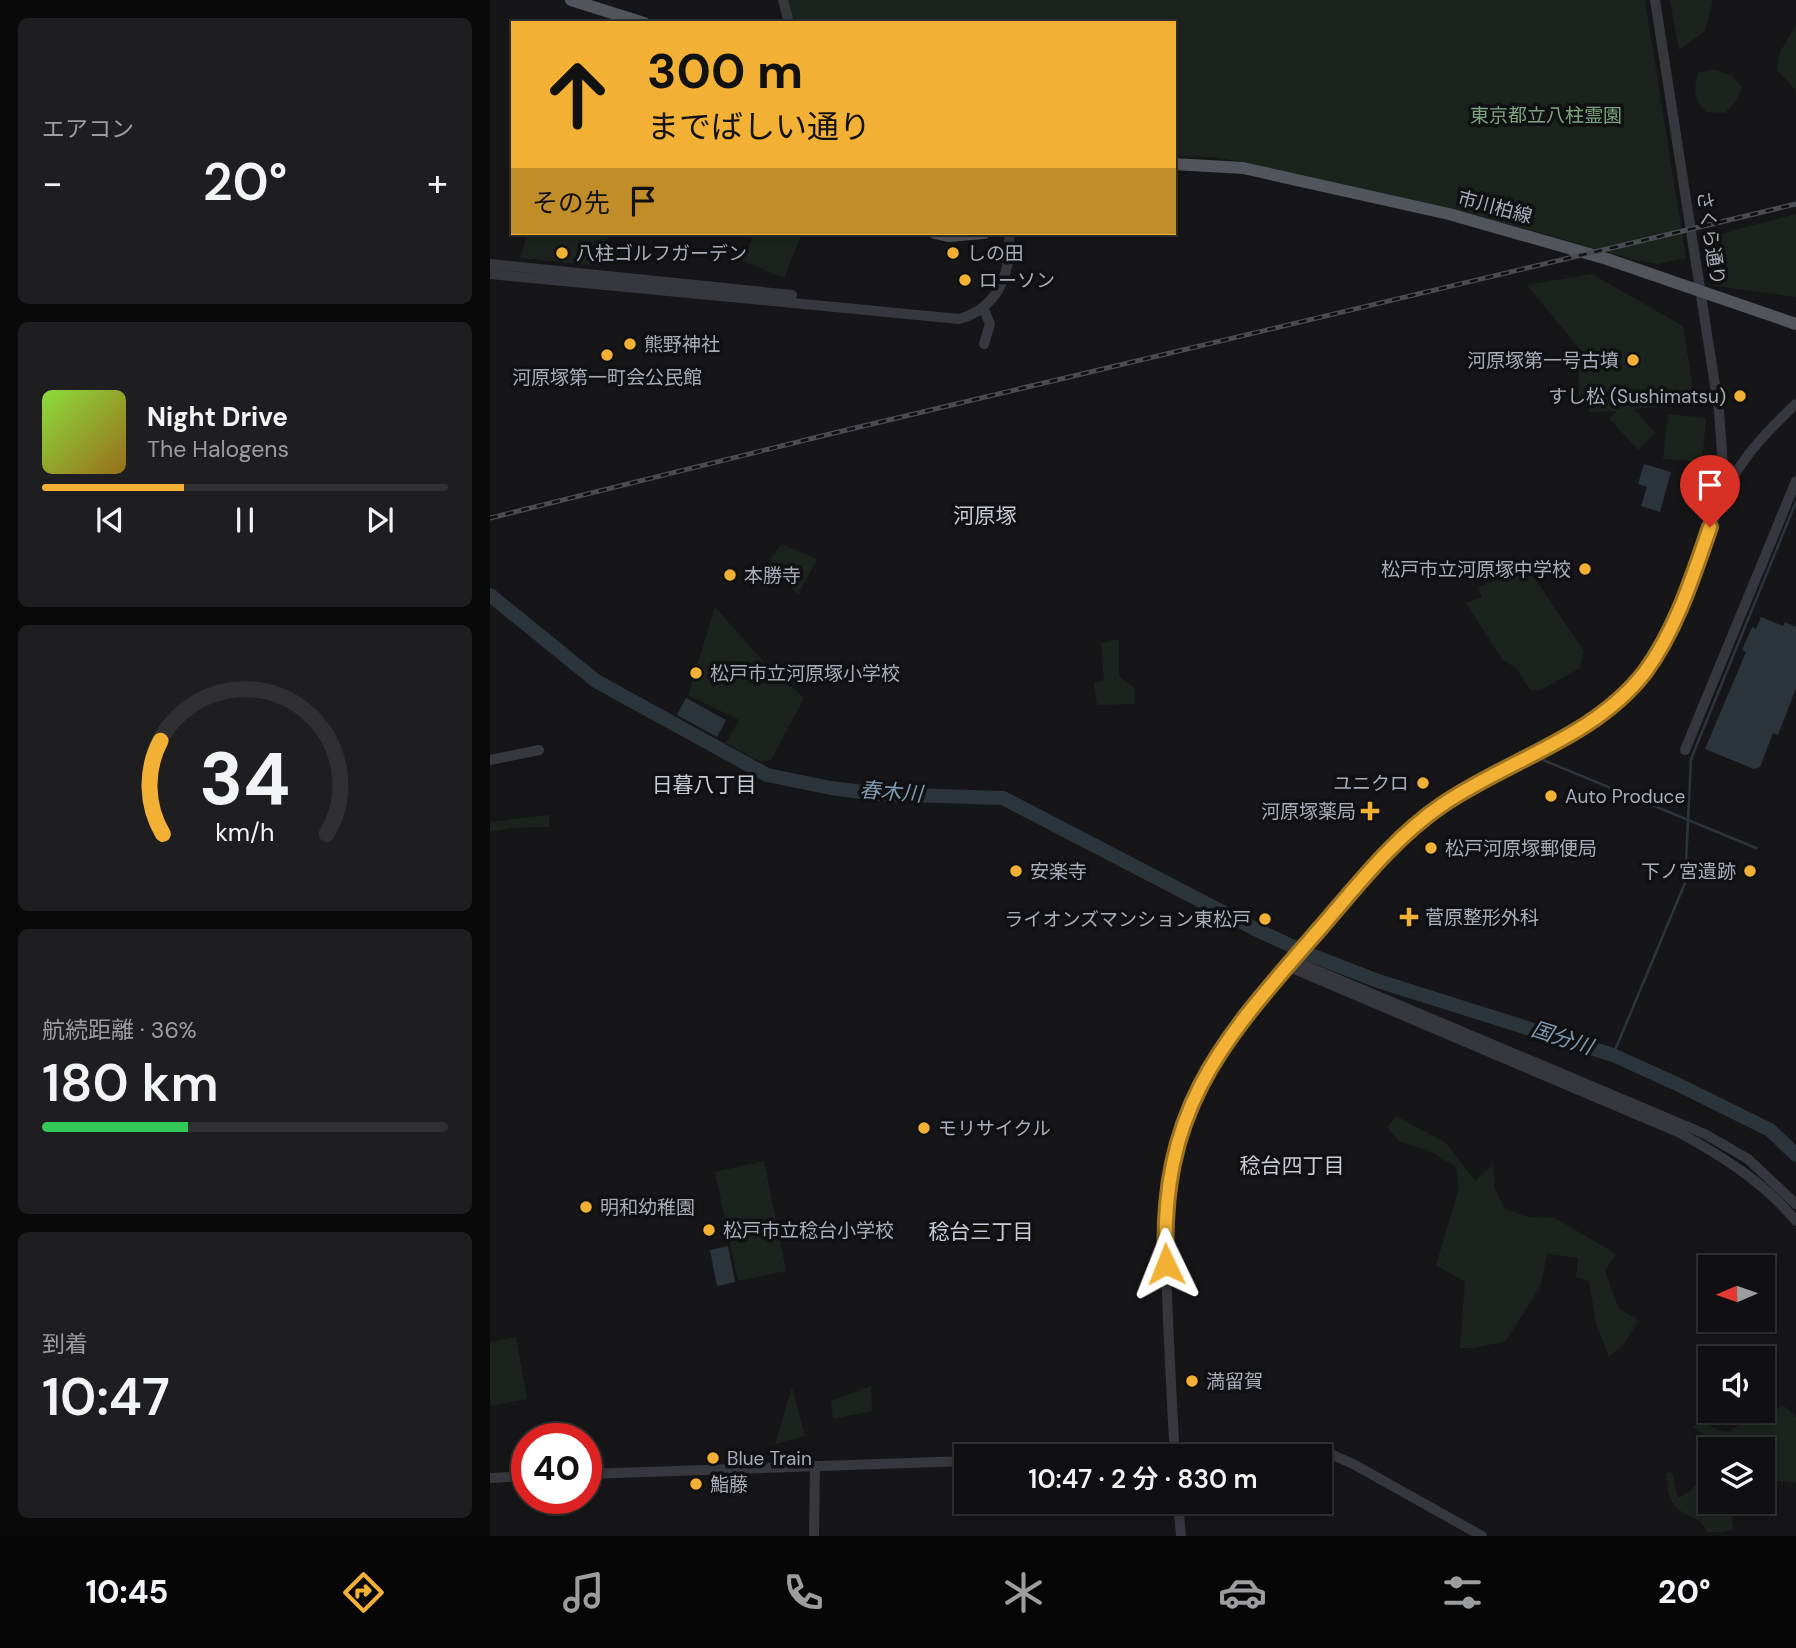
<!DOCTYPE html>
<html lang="ja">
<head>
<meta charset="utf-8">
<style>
  :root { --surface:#101012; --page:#1e1e20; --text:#f1f3f6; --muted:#9c9d9f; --line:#303032; --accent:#f2b134 }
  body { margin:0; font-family:"DM Sans","Noto Sans JP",sans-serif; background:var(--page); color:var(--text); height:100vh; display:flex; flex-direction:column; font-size:26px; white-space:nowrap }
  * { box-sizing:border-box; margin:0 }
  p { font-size:23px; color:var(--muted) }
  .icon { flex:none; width:38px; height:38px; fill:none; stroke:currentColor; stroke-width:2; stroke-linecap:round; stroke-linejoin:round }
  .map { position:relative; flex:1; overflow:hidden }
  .details { display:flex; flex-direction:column; gap:18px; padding:18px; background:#09090a; width:490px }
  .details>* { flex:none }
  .top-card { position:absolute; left:21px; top:21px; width:665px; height:214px; border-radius:0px; box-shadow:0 4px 10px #0003,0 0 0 2px var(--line); background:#f2b134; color:#111; overflow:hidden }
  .needle { width:46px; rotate:268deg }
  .tools { position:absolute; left:1208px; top:1255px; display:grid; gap:14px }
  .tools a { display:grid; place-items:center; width:77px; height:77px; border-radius:0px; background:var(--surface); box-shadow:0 4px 10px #0003,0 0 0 2px var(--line); font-size:35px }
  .speed { position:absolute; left:21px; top:1423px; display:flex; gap:14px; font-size:35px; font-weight:700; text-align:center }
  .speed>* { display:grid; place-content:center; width:91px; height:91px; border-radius:50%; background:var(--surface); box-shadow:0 4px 10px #0003,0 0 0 2px var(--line); line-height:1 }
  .speed .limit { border:10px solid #d22; background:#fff; color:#111 }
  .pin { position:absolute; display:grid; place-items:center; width:60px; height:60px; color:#fff; margin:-72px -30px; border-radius:50% 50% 50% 0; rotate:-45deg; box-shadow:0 0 7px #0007 }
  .pin .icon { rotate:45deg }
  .me { position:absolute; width:77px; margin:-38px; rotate:358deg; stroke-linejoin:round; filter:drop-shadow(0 0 5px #0008) }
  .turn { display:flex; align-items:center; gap:24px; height:147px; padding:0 21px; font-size:32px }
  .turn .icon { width:91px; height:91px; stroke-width:2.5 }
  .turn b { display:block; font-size:49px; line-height:60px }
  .then { display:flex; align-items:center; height:66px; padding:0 21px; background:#0003; gap:14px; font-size:26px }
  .big { font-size:52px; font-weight:600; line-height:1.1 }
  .details .tile { flex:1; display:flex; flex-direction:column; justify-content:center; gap:10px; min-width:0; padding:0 24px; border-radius:10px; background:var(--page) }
  .details .dial { align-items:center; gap:0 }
  .dial svg { height:182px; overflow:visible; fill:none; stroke:var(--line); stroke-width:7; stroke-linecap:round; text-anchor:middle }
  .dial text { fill:var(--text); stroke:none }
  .song { display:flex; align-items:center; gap:21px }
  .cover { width:84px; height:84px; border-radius:10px; background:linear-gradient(135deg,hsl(90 70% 55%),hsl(40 70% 35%)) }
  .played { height:7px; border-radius:4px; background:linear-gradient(90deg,var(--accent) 35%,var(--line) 35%) }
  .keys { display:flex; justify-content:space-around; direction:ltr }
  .heat { display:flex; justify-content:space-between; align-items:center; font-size:38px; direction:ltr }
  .charge { height:10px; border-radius:5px; background:linear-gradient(90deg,#34c759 36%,var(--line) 0) }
  .trip { position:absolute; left:464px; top:1444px; width:378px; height:70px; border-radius:0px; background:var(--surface); box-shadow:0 4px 10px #0003,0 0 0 2px var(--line); font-weight:600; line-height:70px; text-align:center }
  .tab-bar { display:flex; height:112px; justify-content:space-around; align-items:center; background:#060607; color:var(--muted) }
  .tab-bar .icon { width:49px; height:49px }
  .tab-bar .on { color:var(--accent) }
  .tab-bar b { font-size:32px; color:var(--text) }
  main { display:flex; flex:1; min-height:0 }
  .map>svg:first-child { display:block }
  .green { fill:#1c231d }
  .water { fill:#2c353c }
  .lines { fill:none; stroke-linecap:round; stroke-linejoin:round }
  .stream { stroke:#2c353c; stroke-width:2.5 }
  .river { stroke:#2c353c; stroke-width:14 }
  .minor { stroke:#37383d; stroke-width:10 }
  .major { stroke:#53555c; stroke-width:12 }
  .rail-casing { stroke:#4a4c52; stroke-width:5 }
  .rail { stroke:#111113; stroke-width:2.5; stroke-dasharray:8; stroke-linecap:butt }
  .route-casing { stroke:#9d7322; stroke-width:18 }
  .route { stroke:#f2b134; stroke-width:12 }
  .poi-dot { fill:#f2b134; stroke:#111113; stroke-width:2.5 }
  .labels { text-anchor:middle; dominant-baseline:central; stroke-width:7; stroke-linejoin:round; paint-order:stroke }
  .park-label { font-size:19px; fill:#7fa381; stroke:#111113 }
  .street-label { font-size:19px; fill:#a8adb8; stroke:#111113 }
  .poi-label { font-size:19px; fill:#a8adb8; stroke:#111113; text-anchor:start }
  .neighbourhood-label { font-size:21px; fill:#c9ccd4; stroke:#111113 }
  .water-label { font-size:21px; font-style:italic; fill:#7f9bb3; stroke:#111113 }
</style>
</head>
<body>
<main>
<section class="details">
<div class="tile"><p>エアコン</p>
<div class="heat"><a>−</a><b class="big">20°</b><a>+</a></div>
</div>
<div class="tile">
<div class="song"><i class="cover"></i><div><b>Night Drive</b><p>The Halogens</p></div></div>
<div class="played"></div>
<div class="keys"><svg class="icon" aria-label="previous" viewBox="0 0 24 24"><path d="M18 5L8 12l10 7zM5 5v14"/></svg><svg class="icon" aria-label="pause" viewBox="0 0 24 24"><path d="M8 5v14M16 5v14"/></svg><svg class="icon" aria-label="next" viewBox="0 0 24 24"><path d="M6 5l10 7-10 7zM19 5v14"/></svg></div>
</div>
<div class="tile dial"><svg viewBox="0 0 100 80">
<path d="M14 69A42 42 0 1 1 86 69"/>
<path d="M14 69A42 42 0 0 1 13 28" stroke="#f2b134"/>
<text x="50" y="56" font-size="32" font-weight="700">34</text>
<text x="50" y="72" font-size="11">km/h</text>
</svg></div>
<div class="tile"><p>航続距離 · 36%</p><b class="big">180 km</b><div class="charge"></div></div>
<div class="tile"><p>到着</p><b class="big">10:47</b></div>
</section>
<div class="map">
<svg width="1306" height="1536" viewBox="0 0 1306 1536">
  <rect width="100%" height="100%" fill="#161618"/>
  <g class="green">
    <path d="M296,0H1155L1196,258L1167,264L1141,259L1038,229L753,162L721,157L684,156V23H302Z"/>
    <path d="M1180,0H1223L1215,31L1189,50Z"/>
    <path d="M1306,25V91L1287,70L1290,52Z"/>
    <path d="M1224,69L1242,76L1252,87L1246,101L1235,113L1216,112C1204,99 1203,90 1208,73Z"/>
    <path d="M1306,214V297L1225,286L1222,236Z"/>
    <path d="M38,233H119L110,266L30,258Z"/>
    <path d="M264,233H312L294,278L253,261Z"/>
    <path d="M1102,274L1193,326L1204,397L1199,405L1144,409L1165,433L1148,450L1119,418L1127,411L1100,412L1089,395L1088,347L1037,285Z"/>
    <path d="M1178,414L1216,418L1212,462L1173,459Z"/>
    <path d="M292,544L327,559L308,595L281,562V558Z"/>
    <path d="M1036,566L1094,651L1090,668L1051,690H1040L1027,669L1012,659L976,603L992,597L988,588Z"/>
    <path d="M225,607L278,667L314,698L281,760L271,762L236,743L249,720L198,695Z"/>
    <path d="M629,639V677L644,687L645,704L607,705L604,683L614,681L611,643Z"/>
    <path d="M59,815V827L22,828L0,832V822Z"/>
    <path d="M906,1116L956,1143L985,1181L1003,1164L1005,1189L1015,1209L1038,1217L1065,1218L1126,1254L1115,1271L1129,1309L1149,1320L1134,1344L1119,1357L1106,1323L1099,1281L1086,1277L1088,1258L1057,1254L1051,1285L1016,1341L985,1348H970L975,1282L946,1265L969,1188L966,1167L938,1150L910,1142L897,1127Z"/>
    <path d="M274,1161L296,1271L248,1281L225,1172Z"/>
    <path d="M26,1337L37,1399L0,1406V1342Z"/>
    <path d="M381,1386L382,1411L343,1419L341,1401Z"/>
    <path d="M302,1387L315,1436L285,1444Z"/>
    <path d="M1294,1406L1306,1417V1482L1304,1483L1272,1479V1449H1234L1203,1427L1212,1421C1242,1439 1236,1432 1262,1417C1271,1411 1284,1409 1294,1406Z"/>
    <path d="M1220,1460V1502H1242L1243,1529L1232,1532H1217C1207,1512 1199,1520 1186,1507C1178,1499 1177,1484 1176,1473L1182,1472L1188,1498L1199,1492L1210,1480V1466Z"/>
  </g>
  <g class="water">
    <path d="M1154,464L1181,472L1170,512L1151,506L1157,487L1148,484Z"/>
    <path d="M1271,617L1293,626L1295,622L1306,627V688L1288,735L1283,733L1270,767L1264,769L1215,749L1256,652L1252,650L1262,627L1266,629Z"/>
    <path d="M196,698L236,720L227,737L187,715Z"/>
    <path d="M238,1246L245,1282L227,1286L220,1250Z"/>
  </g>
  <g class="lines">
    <g class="stream">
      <path d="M1053,760L1266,848"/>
      <path d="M1123,1055L1195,883L1201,759L1306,502"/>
    </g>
    <path class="river" d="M0,595L106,681L277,775L341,788L387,794L513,798L769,931L821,955L888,981L1123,1055L1189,1085L1280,1130L1306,1155"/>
    <g class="minor">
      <path d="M293,0L299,23"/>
      <path d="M1165,0L1229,411L1233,467L1240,482"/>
      <path d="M0,264L302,295"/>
      <path d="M0,274L469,319C509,308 522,271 519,233"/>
      <path d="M493,307L500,324L494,344"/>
      <path d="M1195,750L1306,481"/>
      <path d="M0,760L49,750"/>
      <path d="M804,958L814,965L1215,1134L1258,1159L1306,1204"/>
      <path d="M797,966L1190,1133C1233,1157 1274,1182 1306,1221"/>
      <path d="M575,1456L685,1451L830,1449L865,1465L992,1536"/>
      <path d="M685,1456C682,1410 680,1364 678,1319C675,1246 670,1173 700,1106C730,1038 782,982 831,927C869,884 903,839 950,806C1018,758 1096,741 1152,675C1195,624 1209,544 1239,485C1254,455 1282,426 1306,404"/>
      <path d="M96,1474L476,1461"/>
      <path d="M0,1478L37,1476"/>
      <path d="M688,1502L691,1536"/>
      <path d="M324,1536L325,1466"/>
    </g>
    <g class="major">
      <path d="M81,0L154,23"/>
      <path d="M684,164L753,168L959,214L1117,259L1306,324"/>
      <path d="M445,233L458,236L494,233"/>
    </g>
    <defs>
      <path id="rail" d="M0,518L344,433L1306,204"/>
    </defs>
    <use href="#rail" class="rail-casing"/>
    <use href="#rail" class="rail"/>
  </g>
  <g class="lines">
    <defs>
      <path id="route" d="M676,1264C669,1104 736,1037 833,925C870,882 905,837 952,805C1019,759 1104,738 1155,672C1186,630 1203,576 1220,527"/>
    </defs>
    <use href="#route" class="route-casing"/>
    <use href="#route" class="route"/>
  </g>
  <g class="poi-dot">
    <circle cx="72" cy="253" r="7"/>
    <circle cx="463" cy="253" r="7"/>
    <circle cx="475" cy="280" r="7"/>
    <circle cx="140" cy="344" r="7"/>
    <circle cx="117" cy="355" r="7"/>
    <circle cx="1143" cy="360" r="7"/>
    <circle cx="1250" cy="396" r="7"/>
    <circle cx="1095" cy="569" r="7"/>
    <circle cx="240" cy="575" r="7"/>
    <circle cx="206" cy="673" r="7"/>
    <circle cx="933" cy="783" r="7"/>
    <circle cx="1061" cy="796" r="7"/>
    <path d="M876.5 800.5h7v7h7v7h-7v7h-7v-7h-7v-7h7z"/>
    <circle cx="941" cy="848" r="7"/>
    <circle cx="526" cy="871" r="7"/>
    <circle cx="1260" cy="871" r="7"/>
    <path d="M915.5 906.5h7v7h7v7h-7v7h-7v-7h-7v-7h7z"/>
    <circle cx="775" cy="919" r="7"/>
    <circle cx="434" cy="1128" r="7"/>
    <circle cx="96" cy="1207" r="7"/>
    <circle cx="219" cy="1230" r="7"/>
    <circle cx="702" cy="1381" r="7"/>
    <circle cx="223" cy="1458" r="7"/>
    <circle cx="206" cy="1484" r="7"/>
  </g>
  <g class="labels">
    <g class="park-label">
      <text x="1056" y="115">東京都立八柱霊園</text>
    </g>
    <g class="street-label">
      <text transform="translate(1005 207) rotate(15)">市川柏線</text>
      <text transform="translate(1221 238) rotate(81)">さくら通り</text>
    </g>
    <g class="poi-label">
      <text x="86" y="253">八柱ゴルフガーデン</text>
      <text x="477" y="253">しの田</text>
      <text x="489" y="280">ローソン</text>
      <text x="154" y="344">熊野神社</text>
      <text x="1129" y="360" text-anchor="end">河原塚第一号古墳</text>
      <text x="117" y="377" text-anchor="middle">河原塚第一町会公民館</text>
      <text x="1236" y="396" text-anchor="end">すし松 (Sushimatsu)</text>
      <text x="1081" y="569" text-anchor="end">松戸市立河原塚中学校</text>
      <text x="254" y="575">本勝寺</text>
      <text x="220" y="673">松戸市立河原塚小学校</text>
      <text x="919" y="783" text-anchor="end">ユニクロ</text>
      <text x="1075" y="796">Auto Produce</text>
      <text x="866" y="811" text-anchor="end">河原塚薬局</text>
      <text x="955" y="848">松戸河原塚郵便局</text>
      <text x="540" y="871">安楽寺</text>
      <text x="1246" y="871" text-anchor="end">下ノ宮遺跡</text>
      <text x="935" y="917">菅原整形外科</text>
      <text x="761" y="919" text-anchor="end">ライオンズマンション東松戸</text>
      <text x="448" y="1128">モリサイクル</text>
      <text x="110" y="1207">明和幼稚園</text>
      <text x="233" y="1230">松戸市立稔台小学校</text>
      <text x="716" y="1381">満留賀</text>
      <text x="237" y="1458">Blue Train</text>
      <text x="220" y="1484">鮨藤</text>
    </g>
    <g class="neighbourhood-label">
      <text x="495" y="516">河原塚</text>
      <text x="214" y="785">日暮八丁目</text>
      <text x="802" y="1166">稔台四丁目</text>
      <text x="491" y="1232">稔台三丁目</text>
    </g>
    <g class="water-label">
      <text transform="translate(401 792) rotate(4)">春木川</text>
      <text transform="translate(1072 1038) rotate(18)">国分川</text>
    </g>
  </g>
</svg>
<div class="tools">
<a><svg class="needle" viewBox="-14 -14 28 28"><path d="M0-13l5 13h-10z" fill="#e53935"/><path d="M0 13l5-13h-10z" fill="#9c9d9f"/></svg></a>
<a><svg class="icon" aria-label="sound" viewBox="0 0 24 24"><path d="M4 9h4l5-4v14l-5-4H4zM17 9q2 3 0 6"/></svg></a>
<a><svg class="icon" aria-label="layers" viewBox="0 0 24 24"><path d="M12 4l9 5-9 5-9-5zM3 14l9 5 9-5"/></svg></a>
</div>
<div class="speed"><div class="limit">40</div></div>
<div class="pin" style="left:1220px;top:527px;background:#d93025"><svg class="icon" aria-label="arrive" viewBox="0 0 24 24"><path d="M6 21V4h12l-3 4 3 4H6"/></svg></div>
<svg class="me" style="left:676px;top:1264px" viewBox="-20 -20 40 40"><path d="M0-17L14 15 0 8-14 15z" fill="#f2b134" stroke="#fff" stroke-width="4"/></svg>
<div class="trip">10:47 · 2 分 · 830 m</div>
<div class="top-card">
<div class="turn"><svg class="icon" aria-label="ahead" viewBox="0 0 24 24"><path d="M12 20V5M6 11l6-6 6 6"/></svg><div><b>300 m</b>までばしい通り</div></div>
<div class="then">その先<svg class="icon" aria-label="arrive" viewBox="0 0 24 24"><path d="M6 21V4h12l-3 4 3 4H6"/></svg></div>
</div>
</div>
</main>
<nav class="tab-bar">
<b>10:45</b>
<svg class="icon on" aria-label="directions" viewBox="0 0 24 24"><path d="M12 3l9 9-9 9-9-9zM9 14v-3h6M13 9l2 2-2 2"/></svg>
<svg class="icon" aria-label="music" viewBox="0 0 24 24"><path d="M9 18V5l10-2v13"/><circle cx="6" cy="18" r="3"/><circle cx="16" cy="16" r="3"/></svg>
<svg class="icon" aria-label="phone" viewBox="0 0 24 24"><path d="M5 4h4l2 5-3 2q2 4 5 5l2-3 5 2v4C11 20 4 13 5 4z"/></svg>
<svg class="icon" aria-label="climate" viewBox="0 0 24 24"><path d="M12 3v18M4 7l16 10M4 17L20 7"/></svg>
<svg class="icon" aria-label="car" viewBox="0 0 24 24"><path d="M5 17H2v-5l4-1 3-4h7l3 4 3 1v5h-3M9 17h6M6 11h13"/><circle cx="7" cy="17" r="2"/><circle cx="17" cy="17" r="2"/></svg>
<svg class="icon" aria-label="filters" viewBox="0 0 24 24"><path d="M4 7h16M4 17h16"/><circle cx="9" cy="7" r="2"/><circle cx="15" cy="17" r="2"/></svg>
<b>20°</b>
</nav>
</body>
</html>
